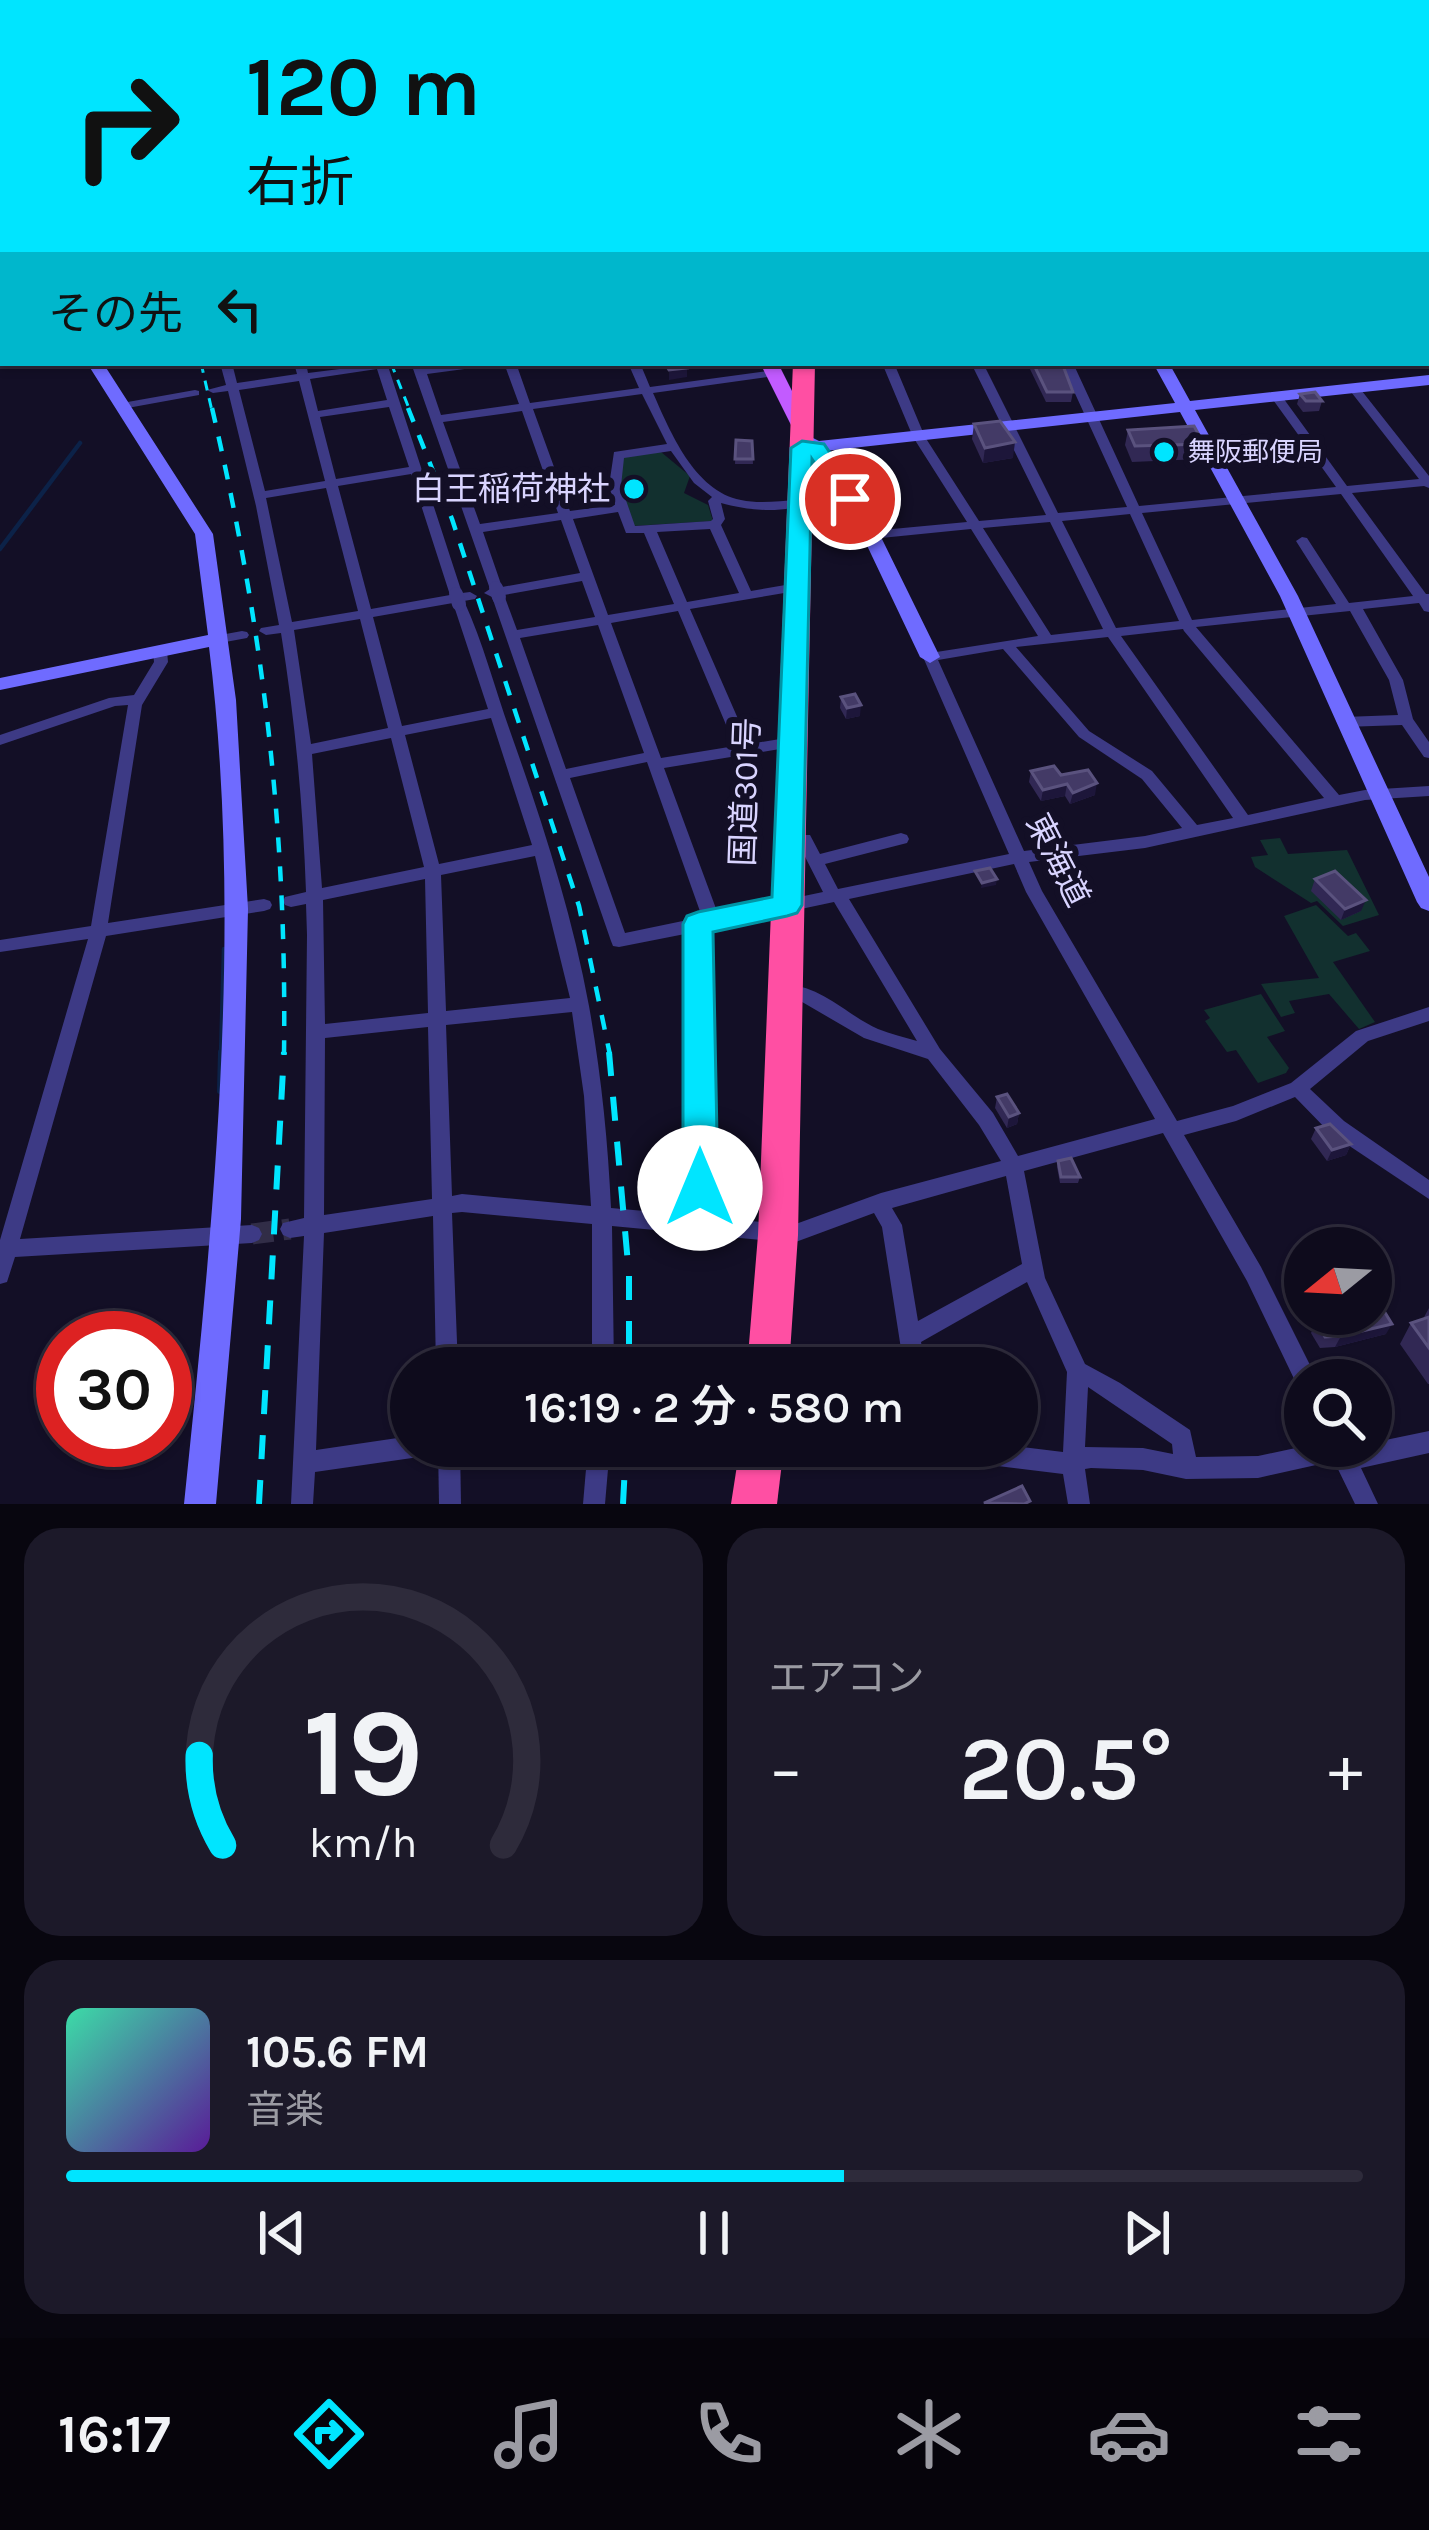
<!DOCTYPE html>
<html lang="ja">
<head>
<meta charset="utf-8">
<style>
  :root { --surface:#0e0b1c; --page:#1c1929; --text:#f1f3f6; --muted:#9b9ba3; --line:#2e2b3b; --accent:#00e5ff }
  body { margin:0; font-family:Karla,"Noto Sans JP",sans-serif; background:var(--page); color:var(--text); height:100vh; display:flex; flex-direction:column; font-size:45px; white-space:nowrap }
  * { box-sizing:border-box; margin:0 }
  p { font-size:39px; color:var(--muted) }
  .icon { flex:none; width:66px; height:66px; fill:none; stroke:currentColor; stroke-width:2; stroke-linecap:round; stroke-linejoin:round }
  .map { position:relative; height:1504px; overflow:hidden }
  .side { display:flex; flex-direction:column; gap:24px; padding:24px; background:#08060f; flex:1 }
  .side>* { flex:none }
  .hud { position:absolute; left:0px; top:0px; width:1431px; height:366px; box-shadow:0 3px 9px #0004,0 0 0 3px var(--line); background:#00e5ff; color:#111; overflow:hidden }
  .needle { width:78px; rotate:252deg }
  .controls { position:absolute; left:1284px; top:1227px; display:grid; gap:24px }
  .controls a { display:grid; place-items:center; width:108px; height:108px; border-radius:50%; background:var(--surface); box-shadow:0 3px 9px #0004,0 0 0 3px var(--line); font-size:60px }
  .speed { position:absolute; left:36px; top:1311px; display:flex; gap:24px; font-size:60px; font-weight:700; text-align:center }
  .speed>* { display:grid; place-content:center; width:156px; height:156px; border-radius:50%; background:var(--surface); box-shadow:0 3px 9px #0004,0 0 0 3px var(--line); line-height:1 }
  .speed .limit { border:18px solid #d22; background:#fff; color:#111 }
  .pin { position:absolute; display:grid; place-items:center; width:102px; height:102px; color:#fff; margin:-51px; border:6px solid #fff; border-radius:50%; box-shadow:0 3px 12px #0007 }
  .me { position:absolute; width:132px; margin:-66px; rotate:0deg; stroke-linejoin:round; filter:drop-shadow(0 0 9px #0008) }
  .turn { display:flex; align-items:center; gap:42px; height:252px; padding:0 48px; font-size:54px }
  .turn .icon { width:156px; height:156px; stroke-width:2.5 }
  .turn b { display:block; font-size:84px; line-height:102px }
  .then { display:flex; align-items:center; height:114px; padding:0 48px; background:#0003; gap:24px; font-size:45px }
  .big { font-size:90px; font-weight:600; line-height:1.1 }
  .side .widget { flex:1; display:flex; flex-direction:column; justify-content:center; gap:18px; min-width:0; padding:0 42px; border-radius:36px; background:var(--page) }
  .side .dial { align-items:center; gap:0 }
  .dial svg { height:312px; overflow:visible; fill:none; stroke:var(--line); stroke-width:7; stroke-linecap:round; text-anchor:middle }
  .dial text { fill:var(--text); stroke:none }
  .song { display:flex; align-items:center; gap:36px }
  .cover { width:144px; height:144px; border-radius:18px; background:linear-gradient(135deg,hsl(160 70% 55%),hsl(270 70% 35%)) }
  .played { height:12px; border-radius:6px; background:linear-gradient(90deg,var(--accent) 60%,var(--line) 60%) }
  .keys { display:flex; justify-content:space-around; direction:ltr }
  .heat { display:flex; justify-content:space-between; align-items:center; font-size:66px; direction:ltr }
  .side .tiles { flex:1; display:grid; gap:24px; grid-template-columns:1fr 1fr }
  .widget:last-child { grid-column:span 2 }
  .trip { position:absolute; left:390px; top:1347px; width:648px; height:120px; border-radius:60px; background:var(--surface); box-shadow:0 3px 9px #0004,0 0 0 3px var(--line); font-weight:600; line-height:120px; text-align:center }
  .dock { display:flex; height:192px; justify-content:space-around; align-items:center; background:#06040b; color:var(--muted) }
  .dock .icon { width:84px; height:84px }
  .dock .current { color:var(--accent) }
  .dock b { font-size:54px; color:var(--text) }
  .map>svg:first-child { display:block }
  .green { fill:#12302f }
  .lines { fill:none; stroke-linecap:round; stroke-linejoin:round }
  .stream-far2 { stroke:#0c2248; stroke-width:3 }
  .stream-far1 { stroke:#0c2248; stroke-width:4.5 }
  .stream { stroke:#0c2248; stroke-width:6 }
  .street-tunnel { stroke:#312d47; stroke-width:21; stroke-dasharray:21 10; stroke-linecap:butt }
  .street { fill:#3d3a85; fill-rule:evenodd }
  .secondary { fill:#6f6bff; fill-rule:evenodd }
  .primary { fill:#c25bff; fill-rule:evenodd }
  .highway { fill:#ff4fa3; fill-rule:evenodd }
  .rail-far2 { stroke:#00e5ff; stroke-width:3; stroke-dasharray:10 8; stroke-linecap:butt }
  .rail-far1 { stroke:#00e5ff; stroke-width:4.5; stroke-dasharray:15 14; stroke-linecap:butt }
  .rail { stroke:#00e5ff; stroke-width:6; stroke-dasharray:24 21; stroke-linecap:butt }
  .street-bridge { stroke:#3d3a85; stroke-width:14 }
  .wall { fill:#312854 }
  .shaded-wall { fill:#1d163a }
  .building { fill:#433a66; stroke:#5a527e; stroke-width:3 }
  .route { fill:#00e5ff; stroke:#0095a6; stroke-width:3 }
  .poi-dot { fill:#00e5ff; stroke:#130f26; stroke-width:4.5 }
  .labels { text-anchor:middle; dominant-baseline:central; stroke-width:12; stroke-linejoin:round; paint-order:stroke }
  .far-poi-label { font-size:27px; fill:#d9d4ff; stroke:#130f26; text-anchor:start }
  .poi-label { font-size:33px; fill:#d9d4ff; stroke:#130f26; text-anchor:end }
  .street-label { font-size:33px; fill:#d9d4ff; stroke:#130f26 }
</style>
</head>
<body>
<div class="map">
<svg width="1429" height="1504" viewBox="0 0 1429 1504">
  <rect width="100%" height="100%" fill="#130f26"/>
  <g class="green">
    <path d="M661,452L690,476L684,493L708,505L713,521L632,526L619,486L623,457Z"/>
    <path d="M1280,838L1288,854L1347,850L1379,915L1343,926L1317,901L1311,903L1255,867L1251,857L1268,855L1260,840Z"/>
    <path d="M1316,905L1348,936L1356,933L1370,951L1333,962L1375,1022L1359,1029L1329,994L1289,1001L1295,1013L1281,1017L1261,984L1319,978L1284,916Z"/>
    <path d="M1261,994L1285,1031L1267,1037L1289,1068L1286,1073L1258,1083L1236,1050L1227,1052L1205,1021L1210,1018L1204,1010Z"/>
  </g>
  <g class="lines">
    <path class="stream-far2" d="M61,2L86,0"/>
    <g class="stream-far1">
      <path d="M0,549L80,443"/>
      <path d="M221,1055L224,949"/>
    </g>
    <path class="stream" d="M220,1091L221,1052"/>
    <path class="street-tunnel" d="M252,1234L290,1229"/>
    <g class="street">
      <rect x="235" y="0" width="8" height="3"/>
      <path d="M369,0H377L378,3H370Z"/>
      <path d="M423,0H463L446,3H406Z"/>
      <path d="M472,0H480L481,3H473Z"/>
      <rect x="711" y="0" width="8" height="3"/>
      <path d="M779,0H832L810,3H757Z"/>
      <path d="M892,0H923L909,3H878Z"/>
      <path d="M1102,0H1111L1114,3H1105Z"/>
      <path d="M1148,0H1157L1160,3H1151Z"/>
      <rect x="0" y="188" width="3" height="6"/>
      <rect x="1428" y="223" width="1" height="7"/>
      <rect x="1428" y="277" width="1" height="6"/>
      <rect x="1428" y="289" width="1" height="7"/>
      <path d="M220,363H232L237,383L297,374L294,363H306L308,373L387,363L462,593L470,592L477,596L475,599L464,601C483,642 495,689 510,731C542,821 572,913 589,1006C601,1073 608,1141 611,1208L689,1215L690,933L619,947L613,946L611,941L492,597L484,593L490,589L411,363H423L424,368L462,363H493L487,366L427,374L441,415L519,404L504,363H516L530,403L639,388L628,363H640L650,387L775,370L781,373L775,376L653,393C670,431 694,491 741,500C759,504 779,501 798,500L804,504C781,514 745,510 721,503L725,519L721,525L751,591L797,583L804,587L802,590L690,609L749,744L792,737L799,742L792,747L664,768L718,914L823,892L799,845L787,843L785,839L787,835H810L820,854L901,833L907,835L909,839L907,843L825,864L838,889L1009,854L923,657L930,653L1038,636L971,529L871,539L865,535L871,531L967,522L913,437L882,363H894L925,437L979,521L1046,515L971,363H983L1058,513L1127,507L1061,363H1073L1139,506L1336,487L1271,397L1277,394L1281,395L1347,486L1419,479L1348,388L1350,386H1358L1429,476V488L1424,486L1352,493L1426,594H1429V612L1424,611L1419,603L1363,609L1403,680L1413,719L1429,742V758L1424,757L1402,725L1344,727L1337,722L1344,717L1398,715L1389,680L1350,611L1196,627L1339,795L1365,790L1429,786V796L1365,800L1145,848L1029,862L1042,891L1177,1121L1233,1106L1291,1083L1356,1031L1429,1007V1021L1368,1041L1310,1089L1344,1121L1429,1180V1199L1330,1133L1295,1097L1236,1121L1184,1135L1261,1267L1314,1373L1317,1380H1305V1390L1298,1387L1247,1281L1163,1133L1024,1171L1045,1278L1085,1364L1120,1383L1190,1430L1196,1457L1258,1456L1305,1446H1371V1443L1429,1431V1453L1361,1468L1378,1504H1355L1334,1461L1258,1478L1186,1479L1143,1470L1091,1468L1085,1469L1090,1504H1068L1063,1474L925,1457L917,1454L914,1446H1013L1063,1452L1067,1372L1027,1282L921,1342L926,1368H904L882,1227L874,1213L793,1243L612,1226L614,1368H592V1224L462,1212L452,1213L458,1368H436L433,1216L324,1233L316,1450L411,1436V1446H430L427,1454L419,1457L315,1472L313,1504H291L304,1236L290,1238L283,1235L280,1229L283,1223L304,1218L307,935L306,904L291,907L285,905L283,901L285,897L306,892C303,805 295,719 281,633L266,635L259,631L261,628L279,625L256,506L228,391L213,393L207,390L226,385ZM377,369L387,400L318,411L310,379ZM299,381L325,481L265,491L239,390ZM642,394L667,444L614,452L609,486L615,505L570,511L533,409ZM389,407L409,467L336,479L320,417ZM522,411L558,513L480,524L443,422ZM671,451L694,483L712,497L708,501L713,519L711,521L635,526L621,486L624,458ZM411,474L450,595L371,609L338,486ZM326,488L358,611L292,622L266,498ZM1341,494L1413,596L1349,603L1307,538L1302,537L1296,541L1336,604L1192,620L1142,513ZM618,512L626,533H644L674,604L608,615L573,519ZM1130,514L1179,621L1116,628L1062,521ZM561,520L580,573L502,587L483,532ZM1050,522L1103,629L1051,635L983,528ZM710,529L739,593L687,602L657,532ZM582,581L595,617L517,630L504,595ZM453,603L488,709L402,726L373,617ZM678,611L735,746L661,758L611,623ZM360,619L388,728L311,744L294,630ZM598,625L644,753L566,769L520,638ZM1183,629L1184,631L1324,798L1248,815L1121,636ZM1108,637L1233,818L1197,825L1152,771L1089,731L1016,647ZM1003,649L1079,737L1142,779L1182,828L1145,836L1024,851L938,660ZM491,718L532,845L439,864L405,735ZM391,738L424,867L322,888L312,754ZM647,762L702,917L625,933L570,778ZM535,856L570,998L446,1011L441,875ZM1014,864L1026,892L1155,1119L1018,1156L993,1113L940,1049L849,899ZM425,879L428,1013L325,1024L323,900ZM834,902L917,1041C904,1037 891,1034 878,1029C846,1015 816,980 779,986L776,991L779,996L797,999L864,1038L928,1059L979,1125L1001,1161L881,1193L793,1225L709,1217L706,929ZM572,1012L584,1096L591,1206L462,1194L452,1196L446,1025ZM428,1027L432,1199L324,1215L325,1038ZM1006,1176L1022,1264L918,1321L902,1225L892,1208ZM1088,1387L1172,1444L1173,1454L1143,1448L1085,1447Z"/>
      <path d="M195,390L199,391V395L122,409L116,406L122,403Z"/>
      <path d="M847,489L853,493L851,496L811,502L805,498L811,494Z"/>
      <path d="M242,631L247,632L249,635L247,638L220,643L213,639L215,636Z"/>
      <path d="M160,647L167,651L168,662L142,705L108,923L264,899L270,901L272,905L270,909L264,911L106,936L20,1239L252,1225L259,1228L262,1234L259,1240L252,1243L15,1257L7,1282L0,1284V1240L88,939L0,952V940L91,926L128,705L115,706L0,745V735L109,698L134,695L154,662L153,651Z"/>
      <path d="M438,1446H460L461,1504H439Z"/>
      <path d="M588,1446H610L605,1504H583Z"/>
    </g>
    <g class="secondary">
      <path d="M93,0H129L124,3H88Z"/>
      <path d="M173,0H185L187,3H175Z"/>
      <path d="M289,0H299L300,3H290Z"/>
      <path d="M872,0H883L885,3H874Z"/>
      <path d="M1057,0H1068L1070,3H1059Z"/>
      <rect x="0" y="4" width="3" height="6"/>
      <rect x="0" y="138" width="3" height="8"/>
      <rect x="0" y="207" width="3" height="8"/>
      <path d="M87,363H103L213,534L236,700L248,909L241,1219L216,1504H184C213,1224 244,928 209,647L0,690V678L208,635L195,534Z"/>
      <path d="M1153,363H1169L1190,401L1429,375V385L1195,410L1298,596L1429,877V911L1421,908L1417,902L1280,596L1180,412L825,451L880,535L940,657L930,663L920,657L862,535L809,452H796L794,448L811,437L819,441L1175,403Z"/>
    </g>
    <g class="primary">
      <path d="M0,0H16L0,6Z"/>
      <path d="M518,0H530L532,3H520Z"/>
      <path d="M760,363H778L811,429L809,433H795Z"/>
    </g>
    <g class="highway">
      <rect x="809" y="0" width="14" height="3"/>
      <path d="M1300,0H1316L1318,3H1302Z"/>
      <rect x="1428" y="80" width="1" height="11"/>
      <path d="M793,363H815L798,1235L789,1368H747L758,1235Z"/>
      <path d="M740,1446H784L777,1504H731Z"/>
    </g>
    <g class="rail-far2">
      <path d="M201,363L212,411"/>
      <path d="M391,363L410,411"/>
    </g>
    <g class="rail-far1">
      <path d="M212,408C263,628 287,828 284,1055"/>
      <path d="M408,408L452,519L579,906L610,1055"/>
    </g>
    <g class="rail">
      <path d="M609,1052L629,1275V1368"/>
      <path d="M259,1504L284,1052"/>
      <path d="M623,1504L626,1446"/>
    </g>
    <g class="street-bridge">
      <path d="M496,588L499,597"/>
      <path d="M456,594L459,604"/>
    </g>
  </g>
  <g class="wall">
    <path d="M1027,363H1062L1073,392L1071,402H1046Z"/>
    <path d="M1300,394L1322,401L1319,411L1303,412L1297,404Z"/>
    <path d="M974,424L1013,458L983,463L972,439Z"/>
    <path d="M1128,430L1204,444L1201,459L1132,462L1125,445Z"/>
    <path d="M736,440L752,441L753,464H735Z"/>
    <path d="M1233,442L1269,451L1267,462L1239,464L1230,452Z"/>
    <path d="M841,697L860,716L846,719L840,708Z"/>
    <path d="M1031,771L1061,775L1095,795L1070,804L1065,796L1041,801L1029,782Z"/>
    <path d="M1315,879L1361,911L1341,920L1311,891Z"/>
    <path d="M997,1097L1019,1113L1017,1124L1007,1128L995,1108Z"/>
    <path d="M1316,1128L1351,1144L1346,1155L1327,1161L1311,1139Z"/>
    <path d="M1058,1161L1080,1177L1078,1183H1060L1057,1167Z"/>
    <path d="M1429,1308V1384H1428L1400,1344L1411,1323L1423,1319Z"/>
    <path d="M1316,1322L1386,1334L1335,1347L1320,1348L1311,1333Z"/>
  </g>
  <g class="shaded-wall">
    <path d="M687,368V377L669,380V370Z"/>
    <path d="M1015,442L1013,458L983,463L985,448Z"/>
    <path d="M861,705L860,716L846,719L847,708Z"/>
    <path d="M1097,783L1095,795L1070,804L1073,793Z"/>
    <path d="M1067,784L1065,796L1041,801L1043,790Z"/>
    <path d="M997,879L996,885L981,888L982,883Z"/>
    <path d="M1366,900L1361,911L1341,920L1345,909Z"/>
    <path d="M1019,1113L1017,1124L1007,1128L1009,1117Z"/>
    <path d="M1351,1144L1346,1155L1327,1161L1332,1150Z"/>
    <path d="M1392,1324L1386,1334L1335,1347L1341,1336Z"/>
  </g>
  <g class="building">
    <path d="M665,363H685L687,368L669,370Z"/>
    <path d="M1033,363H1062L1073,392H1047Z"/>
    <path d="M1315,392L1322,401H1306L1300,394Z"/>
    <path d="M1000,421L1015,442L985,448L974,424Z"/>
    <path d="M1194,426L1204,444L1135,446L1128,430Z"/>
    <path d="M736,440L752,441L753,459H735Z"/>
    <path d="M1260,440L1269,451L1241,454L1233,442Z"/>
    <path d="M855,694L861,705L847,708L841,697Z"/>
    <path d="M1054,766L1061,775L1088,770L1097,783L1073,793L1067,784L1043,790L1031,771Z"/>
    <path d="M990,868L997,879L982,883L975,871Z"/>
    <path d="M1335,871L1366,900L1345,909L1315,879Z"/>
    <path d="M1007,1094L1019,1113L1009,1117L997,1097Z"/>
    <path d="M1330,1124L1351,1144L1332,1150L1316,1128Z"/>
    <path d="M1071,1158L1080,1177H1061L1058,1161Z"/>
    <path d="M1381,1306L1392,1324L1341,1336L1325,1337L1316,1322L1350,1314H1371V1309Z"/>
    <path d="M1429,1317V1348L1411,1323Z"/>
    <path d="M1022,1486L1030,1501L1024,1504L984,1503Z"/>
  </g>
  <path class="route" d="M802,441L824,444L861,499L850,506L842,504L812,459L802,905L797,913L787,916L713,932L718,1188L713,1199L700,1203L688,1199L683,1188V924L687,916L698,912L772,897L791,448Z"/>
  <g class="poi-dot">
    <circle cx="1164" cy="452" r="12"/>
    <circle cx="634" cy="489" r="12"/>
  </g>
  <g class="labels">
    <g class="far-poi-label">
      <text x="1188" y="452">舞阪郵便局</text>
    </g>
    <g class="poi-label">
      <text x="610" y="489">白王稲荷神社</text>
    </g>
    <g class="street-label">
      <text transform="translate(745 792) rotate(-88)">国道301号</text>
      <text transform="translate(1058 860) rotate(63)">東海道</text>
    </g>
  </g>
</svg>
<div class="controls">
<a><svg class="needle" viewBox="-14 -14 28 28"><path d="M0-13l5 13h-10z" fill="#e53935"/><path d="M0 13l5-13h-10z" fill="#9b9ba3"/></svg></a>
<a><svg class="icon" aria-label="search" viewBox="0 0 24 24"><circle cx="10" cy="10" r="6"/><path d="M15 15l6 6"/></svg></a>
</div>
<div class="speed"><div class="limit">30</div></div>
<div class="pin" style="left:850px;top:499px;background:#d93025"><svg class="icon" aria-label="arrive" viewBox="0 0 24 24"><path d="M6 21V4h12l-3 4 3 4H6"/></svg></div>
<svg class="me" style="left:700px;top:1188px" viewBox="-20 -20 40 40"><circle r="19" fill="#fff"/><path d="M0-13L10 11 0 6-10 11z" fill="#00e5ff"/></svg>
<div class="trip">16:19 · 2 分 · 580 m</div>
<div class="hud">
<div class="turn"><svg class="icon" aria-label="right" viewBox="0 0 24 24"><path d="M7 20v-9h11M14 6l5 5-5 5"/></svg><div><b>120 m</b>右折</div></div>
<div class="then">その先<svg class="icon" aria-label="left" viewBox="0 0 24 24"><path d="M17 20v-9H6M10 6l-5 5 5 5"/></svg></div>
</div>
</div>
<section class="side">
<div class="tiles">
<div class="widget dial"><svg viewBox="0 0 100 80">
<path d="M14 69A42 42 0 1 1 86 69"/>
<path d="M14 69A42 42 0 0 1 8 46" stroke="#00e5ff"/>
<text x="50" y="56" font-size="32" font-weight="700">19</text>
<text x="50" y="72" font-size="11">km/h</text>
</svg></div>
<div class="widget"><p>エアコン</p>
<div class="heat"><a>−</a><b class="big">20.5°</b><a>+</a></div>
</div>
<div class="widget">
<div class="song"><i class="cover"></i><div><b>105.6 FM</b><p>音楽</p></div></div>
<div class="played"></div>
<div class="keys"><svg class="icon" aria-label="previous" viewBox="0 0 24 24"><path d="M18 5L8 12l10 7zM5 5v14"/></svg><svg class="icon" aria-label="pause" viewBox="0 0 24 24"><path d="M8 5v14M16 5v14"/></svg><svg class="icon" aria-label="next" viewBox="0 0 24 24"><path d="M6 5l10 7-10 7zM19 5v14"/></svg></div>
</div>
</div>
</section>
<nav class="dock">
<b>16:17</b>
<svg class="icon current" aria-label="directions" viewBox="0 0 24 24"><path d="M12 3l9 9-9 9-9-9zM9 14v-3h6M13 9l2 2-2 2"/></svg>
<svg class="icon" aria-label="music" viewBox="0 0 24 24"><path d="M9 18V5l10-2v13"/><circle cx="6" cy="18" r="3"/><circle cx="16" cy="16" r="3"/></svg>
<svg class="icon" aria-label="phone" viewBox="0 0 24 24"><path d="M5 4h4l2 5-3 2q2 4 5 5l2-3 5 2v4C11 20 4 13 5 4z"/></svg>
<svg class="icon" aria-label="climate" viewBox="0 0 24 24"><path d="M12 3v18M4 7l16 10M4 17L20 7"/></svg>
<svg class="icon" aria-label="car" viewBox="0 0 24 24"><path d="M5 17H2v-5l4-1 3-4h7l3 4 3 1v5h-3M9 17h6M6 11h13"/><circle cx="7" cy="17" r="2"/><circle cx="17" cy="17" r="2"/></svg>
<svg class="icon" aria-label="filters" viewBox="0 0 24 24"><path d="M4 7h16M4 17h16"/><circle cx="9" cy="7" r="2"/><circle cx="15" cy="17" r="2"/></svg>
</nav>
</body>
</html>
